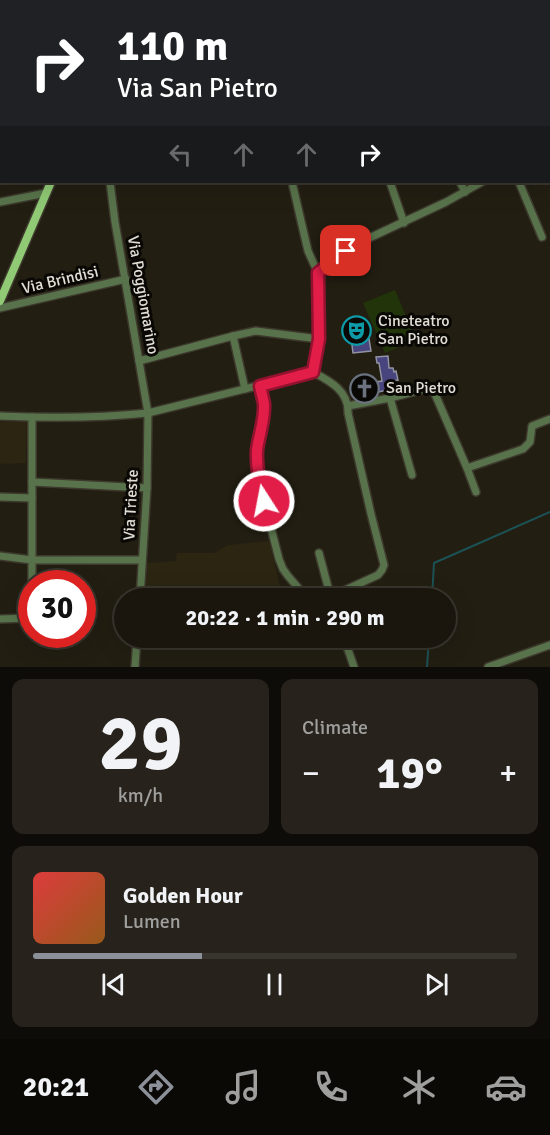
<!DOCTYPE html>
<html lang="en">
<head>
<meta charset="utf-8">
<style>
  :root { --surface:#1a160e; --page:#27231c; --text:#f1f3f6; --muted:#9f9f9e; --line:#38352e; --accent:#8c9099 }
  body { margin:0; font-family:Signika,sans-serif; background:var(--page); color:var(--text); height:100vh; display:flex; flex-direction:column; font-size:22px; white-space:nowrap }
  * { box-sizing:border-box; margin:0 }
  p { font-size:20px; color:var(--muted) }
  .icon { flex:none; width:33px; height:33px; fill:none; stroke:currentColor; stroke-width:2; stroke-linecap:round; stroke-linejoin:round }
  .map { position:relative; height:667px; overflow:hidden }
  .side { display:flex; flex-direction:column; gap:12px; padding:12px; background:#0e0c08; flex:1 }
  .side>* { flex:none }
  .guide { position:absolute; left:0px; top:0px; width:550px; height:183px; box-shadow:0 6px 24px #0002,0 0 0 2px var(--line); background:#202124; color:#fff; overflow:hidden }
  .speed { position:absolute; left:18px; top:570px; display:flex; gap:12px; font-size:30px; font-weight:700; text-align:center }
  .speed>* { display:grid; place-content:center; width:78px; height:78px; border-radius:50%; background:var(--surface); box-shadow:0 6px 24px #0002,0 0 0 2px var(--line); line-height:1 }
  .speed .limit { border:9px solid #d22; background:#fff; color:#111 }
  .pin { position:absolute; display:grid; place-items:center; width:51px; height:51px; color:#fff; margin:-26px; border-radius:12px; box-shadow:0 3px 9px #0006 }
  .me { position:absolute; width:66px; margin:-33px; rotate:349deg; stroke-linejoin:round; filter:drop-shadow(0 0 4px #0008) }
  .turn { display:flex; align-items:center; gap:21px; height:126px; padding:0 18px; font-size:27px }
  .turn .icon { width:78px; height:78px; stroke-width:2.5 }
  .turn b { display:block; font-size:42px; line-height:51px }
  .lanes { display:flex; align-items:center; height:57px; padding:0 18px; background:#0003; justify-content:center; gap:30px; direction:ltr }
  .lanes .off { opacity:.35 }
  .big { font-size:45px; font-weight:800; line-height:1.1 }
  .side .widget { flex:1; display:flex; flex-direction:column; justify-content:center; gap:9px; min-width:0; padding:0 21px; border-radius:12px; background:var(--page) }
  .side .dial { align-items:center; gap:0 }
  .dial b { font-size:78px; line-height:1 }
  .song { display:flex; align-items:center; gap:18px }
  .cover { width:72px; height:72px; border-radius:9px; background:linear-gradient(135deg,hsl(0 70% 55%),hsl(30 70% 35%)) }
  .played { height:6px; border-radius:3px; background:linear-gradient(90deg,var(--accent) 35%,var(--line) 35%) }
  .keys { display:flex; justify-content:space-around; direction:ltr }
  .heat { display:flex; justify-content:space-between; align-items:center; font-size:33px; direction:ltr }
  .side .tiles { flex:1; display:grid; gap:12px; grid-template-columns:1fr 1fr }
  .widget:last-child { grid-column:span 2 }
  .trip { position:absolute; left:114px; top:588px; width:342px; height:60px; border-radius:30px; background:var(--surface); box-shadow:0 6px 24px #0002,0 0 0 2px var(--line); font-weight:800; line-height:60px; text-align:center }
  .dock { display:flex; height:96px; justify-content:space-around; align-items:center; background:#0a0906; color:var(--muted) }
  .dock .icon { width:42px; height:42px }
  .dock .active { color:var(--accent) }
  .dock b { font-size:27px; color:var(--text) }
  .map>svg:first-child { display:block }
  .built { fill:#2b2512 }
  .green { fill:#21340a }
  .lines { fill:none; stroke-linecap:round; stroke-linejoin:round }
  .stream { stroke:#1c5255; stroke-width:2 }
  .building { fill:#48447d; stroke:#9293a2; stroke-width:1.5 }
  .minor-casing { stroke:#3d392d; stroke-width:10 }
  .major-casing { stroke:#3d392d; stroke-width:11 }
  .minor { stroke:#58734b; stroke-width:7 }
  .major { stroke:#90ca75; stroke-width:8 }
  .route-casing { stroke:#92132f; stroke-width:15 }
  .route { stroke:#e11d48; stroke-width:10 }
  .labels { text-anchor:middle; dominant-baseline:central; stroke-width:6; stroke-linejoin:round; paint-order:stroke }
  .street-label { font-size:16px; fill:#e1ded6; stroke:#0a0804 }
  .poi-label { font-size:16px; fill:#e1ded6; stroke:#0a0804; text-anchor:start }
</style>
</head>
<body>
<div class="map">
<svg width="550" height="667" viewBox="0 0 550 667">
  <rect width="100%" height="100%" fill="#221e12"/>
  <g class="built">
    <path d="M27,421L26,463L0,464V422Z"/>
    <path d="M269,541L283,598H145L146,563L176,561L177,553H214L228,545Z"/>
    <path d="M144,638H179L143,645Z"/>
  </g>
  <path class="green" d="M395,290L416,340L385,353L363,303Z"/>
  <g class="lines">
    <g class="stream">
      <path d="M432,598L434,563L550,512"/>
      <path d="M427,667L429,638"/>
    </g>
  </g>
  <g class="building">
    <path d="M364,319L366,340L369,339L371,351L353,353L349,321Z"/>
    <path d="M388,356L389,368H393L394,372L396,371L398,380L391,381L393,389L363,395L362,384L382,381L379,363H377L376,357Z"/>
  </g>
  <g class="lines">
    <defs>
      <g id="minor">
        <path d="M254,0V2"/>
        <path d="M501,0L503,2"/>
        <path d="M449,2L451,0"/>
        <path d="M549,51L550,52"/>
        <path d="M549,138L550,137"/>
        <path d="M549,169L550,172"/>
        <path d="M110,182L115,222L148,413L147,488L140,598"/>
        <path d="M292,182L308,251L318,273L319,339L313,372"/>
        <path d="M390,182L404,223"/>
        <path d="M460,182L465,192"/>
        <path d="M519,182L542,237"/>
        <path d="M0,202L46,193"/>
        <path d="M318,273L346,251L365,240L446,202L482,182"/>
        <path d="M0,308L126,279"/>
        <path d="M233,336L245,389"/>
        <path d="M139,361L233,336L256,331L319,339"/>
        <path d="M390,398L412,475"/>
        <path d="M348,406L390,398L425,389H430L435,394L467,468L476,492"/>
        <path d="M0,416C49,418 99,418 148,413L313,372C330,381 349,391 348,413L371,514L384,565L382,570L378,575L330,597L310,596L301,591L288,576L283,569L279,559L259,482L257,465V450L264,414V403L260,386"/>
        <path d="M32,417V584"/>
        <path d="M467,468L523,449L530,442L532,426L550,419"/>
        <path d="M32,482L147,488"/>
        <path d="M0,497L32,498"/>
        <path d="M319,553L328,587L330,598"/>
        <path d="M0,556L32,560H142"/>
        <path d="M0,619L31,618L32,612"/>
        <path d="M344,638L354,667"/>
        <path d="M135,667L137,638"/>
        <path d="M488,667L550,645"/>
      </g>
      <g id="major">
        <path d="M85,0V2"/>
        <path d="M0,301L51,182"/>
      </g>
    </defs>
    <use href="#minor" class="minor-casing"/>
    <use href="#major" class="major-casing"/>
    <use href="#minor" class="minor"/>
    <use href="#major" class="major"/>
  </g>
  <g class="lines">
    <defs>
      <path id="route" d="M264,501C260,484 256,467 257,450C259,435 265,419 264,404C263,398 261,391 260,386L313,372L319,339L318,273L346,251"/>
    </defs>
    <use href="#route" class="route-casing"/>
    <use href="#route" class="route"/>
  </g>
  <defs>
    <symbol id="theatre-ring" viewBox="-11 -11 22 22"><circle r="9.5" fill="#0a0804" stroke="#0f9aa8" stroke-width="1.5"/><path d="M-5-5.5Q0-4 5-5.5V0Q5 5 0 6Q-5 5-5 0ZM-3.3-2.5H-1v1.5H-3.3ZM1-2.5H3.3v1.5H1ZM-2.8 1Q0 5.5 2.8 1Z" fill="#0f9aa8"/></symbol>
    <symbol id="church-ring" viewBox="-11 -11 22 22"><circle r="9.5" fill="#0a0804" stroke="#6b7280" stroke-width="1.5"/><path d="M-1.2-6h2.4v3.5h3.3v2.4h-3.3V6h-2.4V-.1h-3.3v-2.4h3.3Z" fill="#6b7280"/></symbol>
  </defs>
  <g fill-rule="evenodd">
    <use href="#theatre-ring" x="340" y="314" width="33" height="33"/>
    <use href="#church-ring" x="348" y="372" width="33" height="33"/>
  </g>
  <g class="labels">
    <g class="street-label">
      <text transform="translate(60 280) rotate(-13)">Via Brindisi</text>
      <text transform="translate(143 295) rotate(80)">Via Poggiomarino</text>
      <text transform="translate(131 505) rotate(-87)">Via Trieste</text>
    </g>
    <g class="poi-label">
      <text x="378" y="321">Cineteatro<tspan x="378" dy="18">San Pietro</tspan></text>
      <text x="386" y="388">San Pietro</text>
    </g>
  </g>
</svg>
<div class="speed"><div class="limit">30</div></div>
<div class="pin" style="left:346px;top:251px;background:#d93025"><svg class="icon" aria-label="arrive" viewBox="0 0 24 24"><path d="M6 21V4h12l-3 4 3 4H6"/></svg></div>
<svg class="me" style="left:264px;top:501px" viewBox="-20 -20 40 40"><circle r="17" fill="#e11d48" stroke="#fff" stroke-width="3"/><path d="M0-11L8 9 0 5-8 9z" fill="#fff"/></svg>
<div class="trip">20:22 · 1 min · 290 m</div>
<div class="guide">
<div class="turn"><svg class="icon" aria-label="right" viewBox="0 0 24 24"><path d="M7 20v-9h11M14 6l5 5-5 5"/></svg><div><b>110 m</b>Via San Pietro</div></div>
<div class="lanes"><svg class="icon off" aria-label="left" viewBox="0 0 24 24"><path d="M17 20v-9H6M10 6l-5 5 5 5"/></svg><svg class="icon off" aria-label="ahead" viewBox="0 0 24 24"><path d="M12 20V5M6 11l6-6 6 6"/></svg><svg class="icon off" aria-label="ahead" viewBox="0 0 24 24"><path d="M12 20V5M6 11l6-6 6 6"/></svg><svg class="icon" aria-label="right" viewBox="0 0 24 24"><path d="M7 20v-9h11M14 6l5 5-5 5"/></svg></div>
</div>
</div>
<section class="side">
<div class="tiles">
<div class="widget dial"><b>29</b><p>km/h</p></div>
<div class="widget"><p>Climate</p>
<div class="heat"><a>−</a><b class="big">19°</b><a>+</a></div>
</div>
<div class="widget">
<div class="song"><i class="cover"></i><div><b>Golden Hour</b><p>Lumen</p></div></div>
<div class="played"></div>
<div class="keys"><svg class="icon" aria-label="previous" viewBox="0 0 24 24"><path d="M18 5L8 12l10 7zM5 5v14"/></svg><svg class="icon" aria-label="pause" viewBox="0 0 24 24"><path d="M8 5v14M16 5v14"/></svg><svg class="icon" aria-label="next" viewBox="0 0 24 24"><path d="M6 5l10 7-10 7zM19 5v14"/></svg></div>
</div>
</div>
</section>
<nav class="dock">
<b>20:21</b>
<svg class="icon active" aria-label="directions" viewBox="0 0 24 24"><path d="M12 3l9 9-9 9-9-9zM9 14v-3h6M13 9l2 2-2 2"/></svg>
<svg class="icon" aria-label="music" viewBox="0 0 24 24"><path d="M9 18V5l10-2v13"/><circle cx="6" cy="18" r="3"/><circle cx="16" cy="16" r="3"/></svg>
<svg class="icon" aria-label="phone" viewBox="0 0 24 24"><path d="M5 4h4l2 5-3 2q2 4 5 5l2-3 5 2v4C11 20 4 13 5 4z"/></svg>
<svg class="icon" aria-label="climate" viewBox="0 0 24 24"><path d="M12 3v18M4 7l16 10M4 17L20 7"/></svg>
<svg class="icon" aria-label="car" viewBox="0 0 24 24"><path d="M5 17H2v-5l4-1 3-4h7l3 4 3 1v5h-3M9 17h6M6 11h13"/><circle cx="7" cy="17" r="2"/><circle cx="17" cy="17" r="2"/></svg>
</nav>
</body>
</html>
